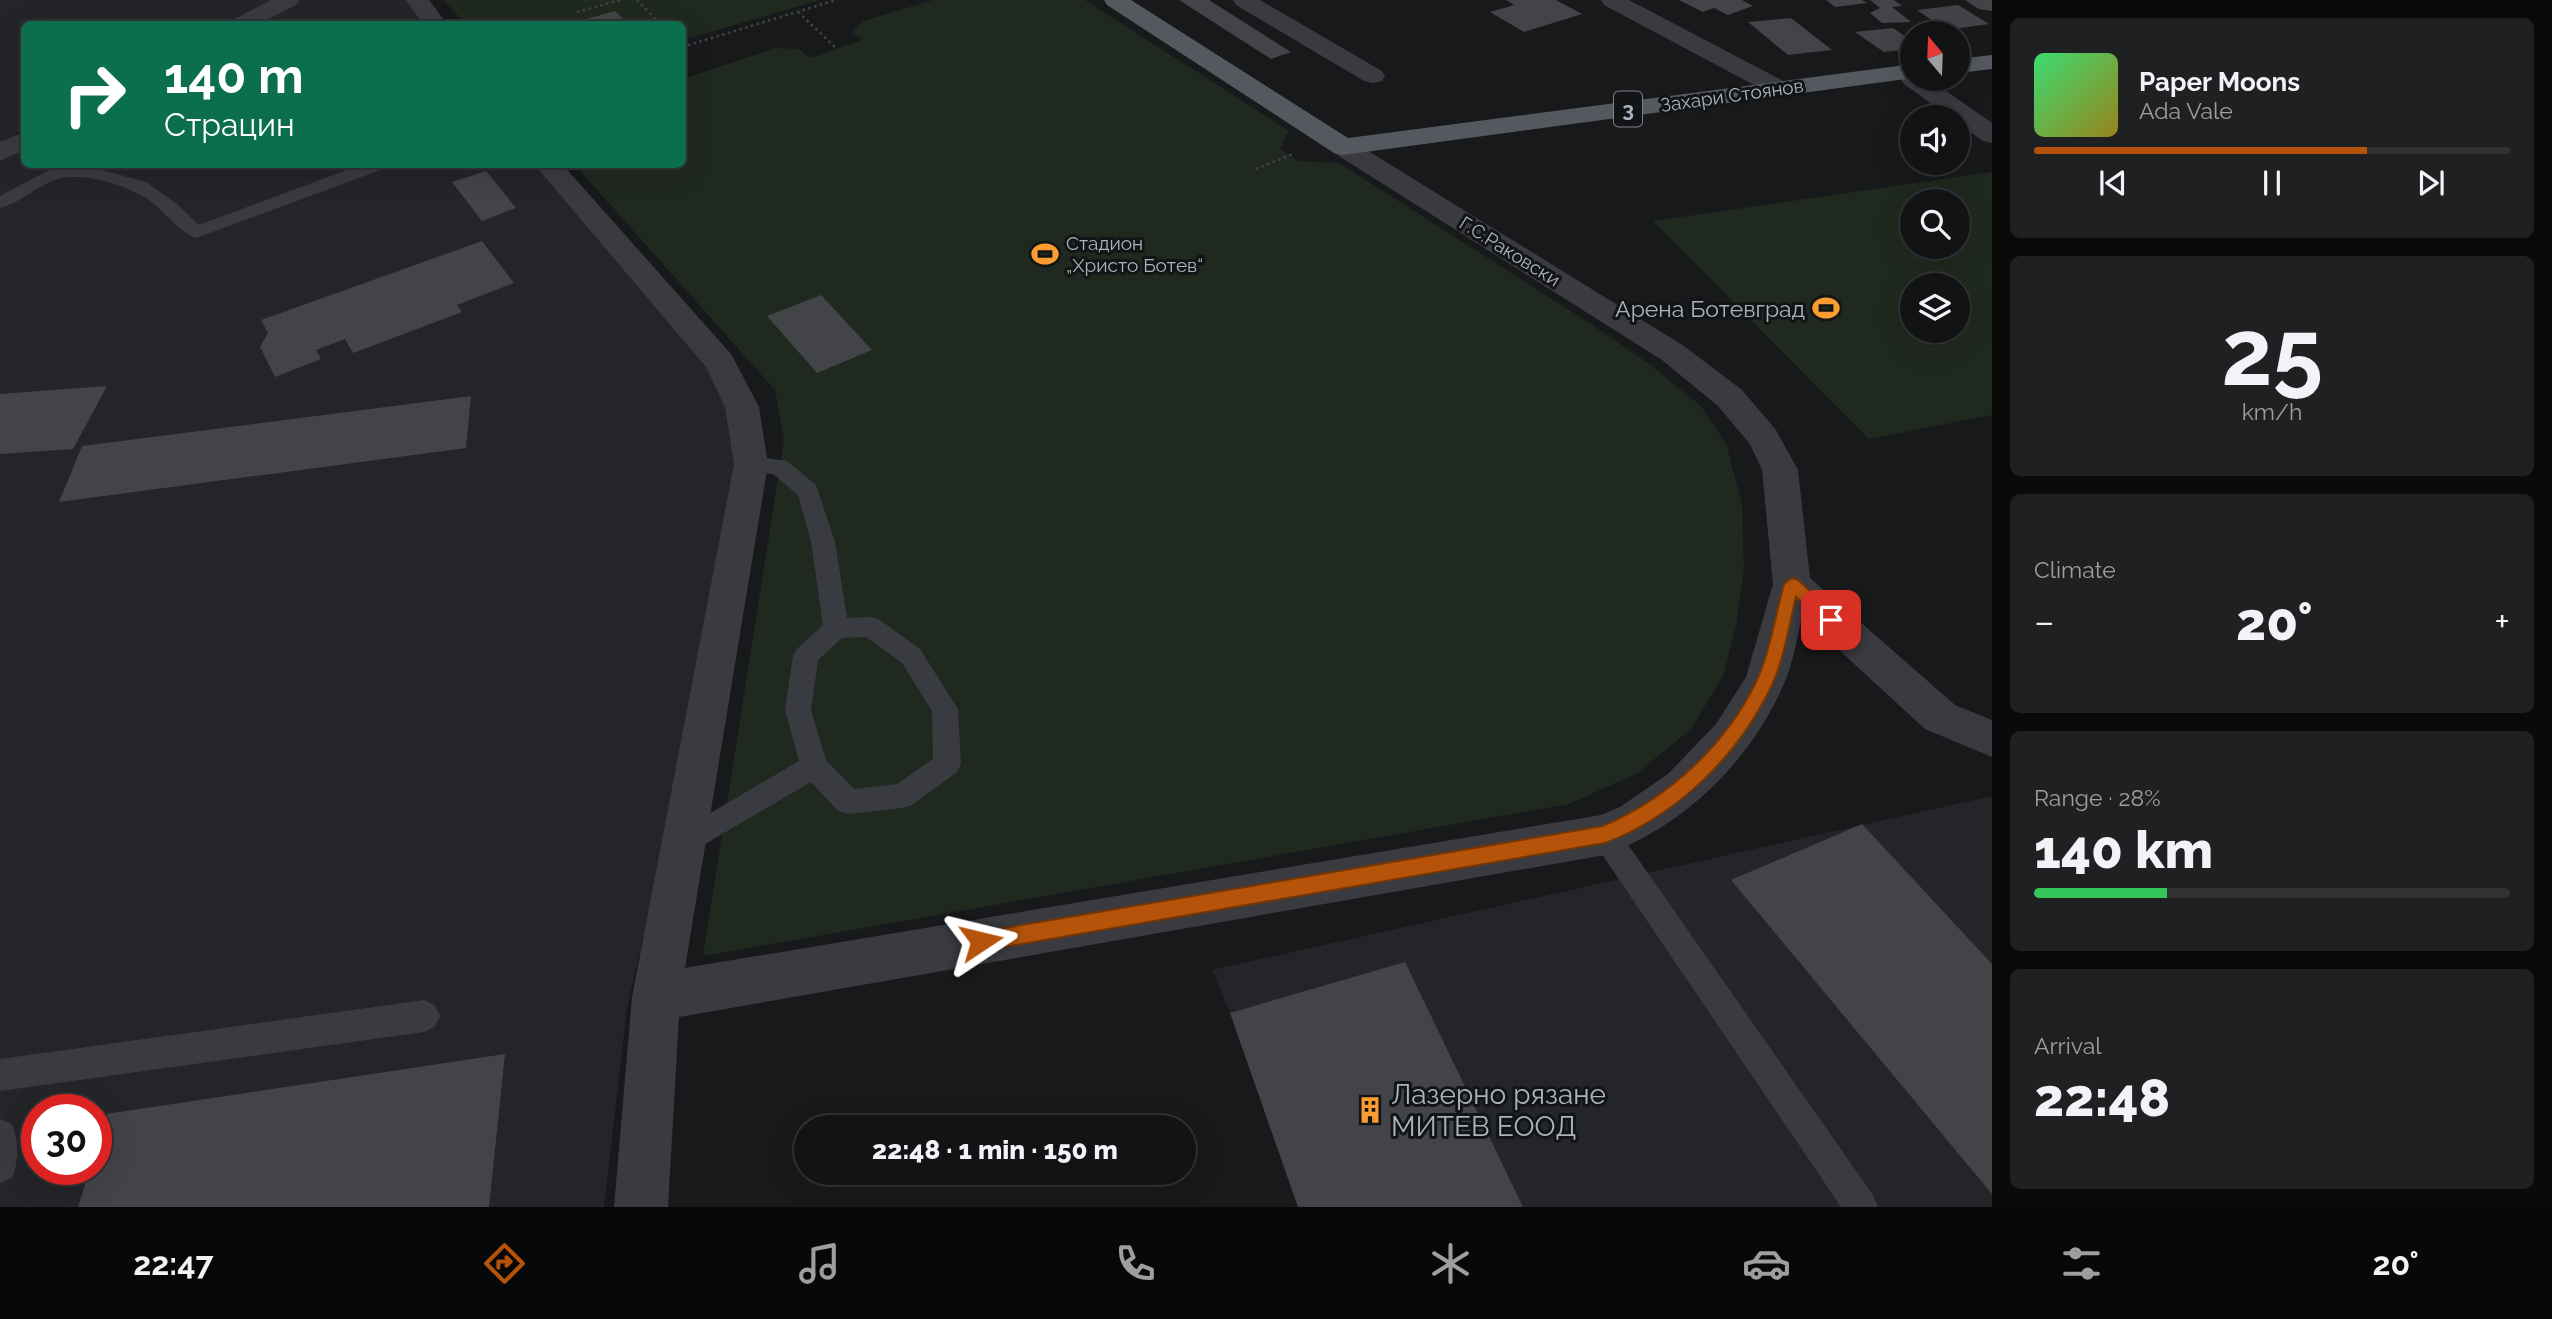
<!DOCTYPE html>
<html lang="en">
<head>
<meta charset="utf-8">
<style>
  :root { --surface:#121314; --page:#1f2022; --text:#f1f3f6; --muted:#9c9ea0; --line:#313234; --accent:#b45309 }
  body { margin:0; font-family:Raleway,sans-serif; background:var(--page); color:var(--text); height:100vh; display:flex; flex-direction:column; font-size:26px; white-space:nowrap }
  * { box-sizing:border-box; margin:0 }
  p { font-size:23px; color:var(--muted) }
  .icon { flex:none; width:38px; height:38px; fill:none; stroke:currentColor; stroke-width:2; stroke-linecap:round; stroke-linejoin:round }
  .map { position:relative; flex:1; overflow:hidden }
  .panel { display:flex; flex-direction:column; gap:18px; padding:18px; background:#0a0a0b; width:560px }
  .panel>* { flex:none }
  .banner { position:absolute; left:21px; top:21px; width:665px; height:147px; border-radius:10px; box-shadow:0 7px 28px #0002,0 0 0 2px var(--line); background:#0b6e4f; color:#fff; overflow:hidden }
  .needle { width:46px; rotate:341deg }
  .controls { position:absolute; left:1900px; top:21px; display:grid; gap:14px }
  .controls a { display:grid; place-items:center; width:70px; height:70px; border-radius:50%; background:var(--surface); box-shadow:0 7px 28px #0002,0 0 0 2px var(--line); font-size:35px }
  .speed { position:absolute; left:21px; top:1094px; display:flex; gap:14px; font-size:35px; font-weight:700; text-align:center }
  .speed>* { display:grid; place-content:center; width:91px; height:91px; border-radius:50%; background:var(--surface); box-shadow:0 7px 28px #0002,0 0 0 2px var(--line); line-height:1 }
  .speed .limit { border:10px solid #d22; background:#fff; color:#111 }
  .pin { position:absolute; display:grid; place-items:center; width:60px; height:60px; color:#fff; margin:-30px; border-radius:14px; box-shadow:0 4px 10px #0006 }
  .me { position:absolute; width:77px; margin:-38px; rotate:80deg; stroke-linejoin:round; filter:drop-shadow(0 0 5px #0008) }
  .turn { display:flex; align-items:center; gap:24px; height:147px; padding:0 28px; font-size:32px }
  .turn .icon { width:91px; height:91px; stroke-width:2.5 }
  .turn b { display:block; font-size:49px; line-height:60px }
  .big { font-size:52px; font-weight:800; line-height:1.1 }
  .panel .tile { flex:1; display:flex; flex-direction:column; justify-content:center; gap:10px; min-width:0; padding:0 24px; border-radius:10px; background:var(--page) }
  .panel .dial { align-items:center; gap:0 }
  .dial b { font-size:91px; line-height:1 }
  .song { display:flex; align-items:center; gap:21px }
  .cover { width:84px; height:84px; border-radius:10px; background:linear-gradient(135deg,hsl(140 70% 55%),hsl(50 70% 35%)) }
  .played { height:7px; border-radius:4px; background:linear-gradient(90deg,var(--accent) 70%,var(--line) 70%) }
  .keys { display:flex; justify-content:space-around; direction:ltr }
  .heat { display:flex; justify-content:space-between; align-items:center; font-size:38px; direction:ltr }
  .charge { height:10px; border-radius:5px; background:linear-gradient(90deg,#34c759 28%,var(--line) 0) }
  .trip { position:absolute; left:794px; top:1115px; width:402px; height:70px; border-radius:35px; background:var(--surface); box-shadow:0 7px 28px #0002,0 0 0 2px var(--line); font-weight:800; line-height:70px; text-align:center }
  .dock { display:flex; height:112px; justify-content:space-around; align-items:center; background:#070808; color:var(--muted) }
  .dock .icon { width:49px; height:49px }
  .dock .current { color:var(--accent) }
  .dock b { font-size:32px; color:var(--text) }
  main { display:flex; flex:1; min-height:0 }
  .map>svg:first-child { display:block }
  .built { fill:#242528; fill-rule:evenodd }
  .green { fill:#202920; fill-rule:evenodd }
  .building { fill:#424448 }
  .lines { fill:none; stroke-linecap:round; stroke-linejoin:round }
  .path { stroke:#3f4247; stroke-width:2.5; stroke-dasharray:2.5 3.5; stroke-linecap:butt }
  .lane { fill:#393b40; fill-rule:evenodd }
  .street { fill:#393b40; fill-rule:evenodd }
  .primary { fill:#55595f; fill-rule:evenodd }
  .route { fill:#b45309; stroke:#753606; stroke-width:2 }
  .labels { text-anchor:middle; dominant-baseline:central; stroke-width:6; stroke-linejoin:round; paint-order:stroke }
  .far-street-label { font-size:19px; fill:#aab2bb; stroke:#131416 }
  .far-poi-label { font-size:19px; fill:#aab2bb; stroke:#131416; text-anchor:start }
  .shield { fill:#131416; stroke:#7d838a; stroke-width:2 }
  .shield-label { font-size:21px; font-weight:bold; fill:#aab2bb }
  .poi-label { font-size:23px; fill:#aab2bb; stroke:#131416; text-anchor:end }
  .near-poi-label { font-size:28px; fill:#aab2bb; stroke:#131416; text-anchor:start }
</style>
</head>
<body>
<main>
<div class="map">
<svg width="1992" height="1207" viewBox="0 0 1992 1207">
  <rect width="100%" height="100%" fill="#18191b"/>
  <g class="built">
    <path d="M0,0H272L225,24H24V130L0,143Z"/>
    <path d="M289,0H417L435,24H243Z"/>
    <path d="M24,142V164L547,165L720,362L751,464L627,1008L604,1207H0V155ZM37,1110H96V1169H37Z"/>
    <path d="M1992,796V1207H1298L1230,1013L1212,970Z"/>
  </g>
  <g class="green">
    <path d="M443,0H820L683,40L682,24H466Z"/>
    <path d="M933,0H1085L1289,131L1280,149L1298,161L1339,163L1588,322L1648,363L1701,406L1726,443L1742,505L1744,569L1736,626L1723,676L1691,729L1636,774L1569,804L703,956L784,440L775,390L575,165L682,164L683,79L776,48L799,49L810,58L862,40L852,32L863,21Z"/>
    <path d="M1992,172V415L1869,439L1653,221ZM1958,201V247H1913V201ZM1958,285V331H1913V285Z"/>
  </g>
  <g class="building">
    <path d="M1179,0H1209L1291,52L1271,59Z"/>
    <path d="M1506,0H1556L1582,14L1524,32L1490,12L1514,5Z"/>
    <path d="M1679,0H1742L1753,6L1728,15L1714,8L1703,12Z"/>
    <path d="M1826,0H1862L1867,3L1835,7Z"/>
    <path d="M1870,0H1894L1902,6L1892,7L1911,22L1882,23L1870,13L1880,8Z"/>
    <path d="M1965,0H1992V11L1979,9Z"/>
    <path d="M1958,5L1989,24L1946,30L1917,10Z"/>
    <path d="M615,11L628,24H569Z"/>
    <path d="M1791,18L1832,50L1788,55L1748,22Z"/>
    <path d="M1893,28L1913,42V49L1884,52L1855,32Z"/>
    <path d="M1939,28L1947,33H1915L1912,31Z"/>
    <path d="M486,171L516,208L482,221L452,182Z"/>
    <path d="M482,241L514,283L457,305L462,312L353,353L345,339L316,350L321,359L275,377L260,347L268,333L261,320Z"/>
    <path d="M821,295L872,350L817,373L767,316Z"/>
    <path d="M107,386L73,449L0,454V394Z"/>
    <path d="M471,396L466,448L59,502L82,446Z"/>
    <path d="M1862,824L1992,964V1194L1731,880Z"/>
    <path d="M1405,962L1523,1207H1298L1230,1013Z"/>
    <path d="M505,1054L489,1207H78L90,1169H96V1147L106,1114Z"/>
  </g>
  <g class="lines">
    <g class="path">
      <path d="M637,0L660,24"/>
      <path d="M577,12L620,0"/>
      <path d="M798,12L836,48"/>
      <path d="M682,47L836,0"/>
      <path d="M1256,169L1293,154"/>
    </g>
    <g class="lane">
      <path d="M363,164H388L386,168L196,238C180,233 164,211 150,201C127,185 86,172 58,179C37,185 21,203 0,208V196L49,170L98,169L146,182L177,204L199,225Z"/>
      <path d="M751,456L787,461L816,485L835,542L847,618L871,617L880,620L920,649L958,709L961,764L957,772L912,805L902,808L848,814L838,811L811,782L683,857L673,853L669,844L673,835L799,761L785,710L793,656L797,649L823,625L811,542L798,495L773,474L743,470L740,464L743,458ZM866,637L902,663L932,711L933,759L897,784L854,789L826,760L811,710L818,660L842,638Z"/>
      <path d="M1605,822L1615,826L1873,1195L1878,1207H1841L1595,844L1591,835L1595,826Z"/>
      <path d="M424,1000L435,1005L440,1016L435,1027L424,1032L0,1091V1059Z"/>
      <path d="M0,1119L12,1124C19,1142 19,1161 12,1178L0,1183Z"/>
    </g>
    <g class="street">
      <path d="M271,0H299L296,5L259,24H230L234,19Z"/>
      <path d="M406,0H429L447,24H423Z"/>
      <path d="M1233,0H1260L1382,71L1385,76L1382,81L1373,83L1364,81L1236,5Z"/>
      <path d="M1601,0H1629L1787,83L1791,88L1787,93L1778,96L1769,93L1604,5Z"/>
      <path d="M1913,72V79H1929L1992,123V143L1983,141L1958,123V117H1950L1904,84L1901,79L1904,74Z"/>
      <path d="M24,132V150L0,161V142Z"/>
      <path d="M1343,139L1352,141L1684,346L1742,390L1776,430L1798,470L1810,578L1955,705L1992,720V757L1925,729L1802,616C1797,638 1793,663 1784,684C1750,762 1684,826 1605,855L679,1017L668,1207H614L632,997L734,464L725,407L706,367L534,164H562L731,354L759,407L768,464L685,968L1601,815L1620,807L1668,774L1716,724L1746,677L1773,584L1762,470L1750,444L1718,406L1662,360L1334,153L1330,147L1334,141Z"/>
    </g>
    <g class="primary">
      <path d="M1104,0H1131L1348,138L1913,64V78L1343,155L1334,153L1107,5Z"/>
      <path d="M1992,55V69L1958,73V59Z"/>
    </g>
  </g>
  <path class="route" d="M1792,578L1798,580L1836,615L1839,620L1836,624H1825L1796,597C1789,625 1784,659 1772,685C1739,755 1677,816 1605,843L981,951L974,948L971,941L974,935L981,932L1603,826C1668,798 1725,746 1756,682C1769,656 1776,613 1784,584Z"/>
  <defs>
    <symbol id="stadium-bare" viewBox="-9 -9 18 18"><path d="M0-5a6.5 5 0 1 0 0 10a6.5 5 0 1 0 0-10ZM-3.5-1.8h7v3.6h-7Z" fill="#fb9c31" stroke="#131416" stroke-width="2.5" paint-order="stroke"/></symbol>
    <symbol id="building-bare" viewBox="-9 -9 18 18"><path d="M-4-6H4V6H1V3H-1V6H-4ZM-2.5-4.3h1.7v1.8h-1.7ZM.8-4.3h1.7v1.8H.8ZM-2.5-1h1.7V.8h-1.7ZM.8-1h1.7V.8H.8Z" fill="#fb9c31" stroke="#131416" stroke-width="2.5" paint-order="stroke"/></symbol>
  </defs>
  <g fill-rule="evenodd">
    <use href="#stadium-bare" x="1026" y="235" width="38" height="38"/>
    <use href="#stadium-bare" x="1807" y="289" width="38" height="38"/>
    <use href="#building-bare" x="1351" y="1091" width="38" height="38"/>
  </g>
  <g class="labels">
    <g class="far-street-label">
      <text transform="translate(1732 95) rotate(-8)">Захари Стоянов</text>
      <text transform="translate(1510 251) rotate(32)">Г.С.Раковски</text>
    </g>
    <g class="far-poi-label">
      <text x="1066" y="243">Стадион<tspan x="1066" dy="22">„Христо Ботев“</tspan></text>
    </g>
    <rect class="shield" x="1614" y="91.5" width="28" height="35" rx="5"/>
    <g class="shield-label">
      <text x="1628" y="109">3</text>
    </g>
    <g class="poi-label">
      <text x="1805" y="308">Арена Ботевград</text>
    </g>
    <g class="near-poi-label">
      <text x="1391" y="1094">Лазерно рязане<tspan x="1391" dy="32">МИТЕВ ЕООД</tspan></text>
    </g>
  </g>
</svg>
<div class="controls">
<a><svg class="needle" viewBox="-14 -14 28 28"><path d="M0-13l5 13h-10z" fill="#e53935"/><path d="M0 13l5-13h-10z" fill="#9c9ea0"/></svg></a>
<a><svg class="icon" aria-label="sound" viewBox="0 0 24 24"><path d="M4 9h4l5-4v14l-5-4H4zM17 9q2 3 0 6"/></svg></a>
<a><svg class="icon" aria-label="search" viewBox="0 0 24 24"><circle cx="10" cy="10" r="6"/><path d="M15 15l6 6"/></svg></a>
<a><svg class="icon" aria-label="layers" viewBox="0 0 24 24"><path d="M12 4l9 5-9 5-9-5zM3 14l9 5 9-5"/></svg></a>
</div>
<div class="speed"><div class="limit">30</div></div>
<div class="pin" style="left:1831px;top:620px;background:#d93025"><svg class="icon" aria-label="arrive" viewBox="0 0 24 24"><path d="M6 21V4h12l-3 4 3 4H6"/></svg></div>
<svg class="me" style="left:981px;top:941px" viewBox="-20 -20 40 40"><path d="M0-17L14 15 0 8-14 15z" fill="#b45309" stroke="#fff" stroke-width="4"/></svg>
<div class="trip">22:48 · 1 min · 150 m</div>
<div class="banner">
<div class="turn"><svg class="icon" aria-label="right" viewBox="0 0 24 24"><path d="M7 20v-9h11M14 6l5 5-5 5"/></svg><div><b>140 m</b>Страцин</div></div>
</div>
</div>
<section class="panel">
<div class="tile">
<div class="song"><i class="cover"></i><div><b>Paper Moons</b><p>Ada Vale</p></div></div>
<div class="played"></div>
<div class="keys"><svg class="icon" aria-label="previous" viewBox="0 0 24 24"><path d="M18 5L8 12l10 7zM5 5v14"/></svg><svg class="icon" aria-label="pause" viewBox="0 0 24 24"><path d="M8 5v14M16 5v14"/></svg><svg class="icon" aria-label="next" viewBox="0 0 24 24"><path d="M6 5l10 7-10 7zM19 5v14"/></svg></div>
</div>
<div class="tile dial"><b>25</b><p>km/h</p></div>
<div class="tile"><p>Climate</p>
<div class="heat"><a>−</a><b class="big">20°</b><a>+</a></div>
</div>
<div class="tile"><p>Range · 28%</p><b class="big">140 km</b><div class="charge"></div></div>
<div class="tile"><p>Arrival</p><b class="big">22:48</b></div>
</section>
</main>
<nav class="dock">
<b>22:47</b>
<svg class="icon current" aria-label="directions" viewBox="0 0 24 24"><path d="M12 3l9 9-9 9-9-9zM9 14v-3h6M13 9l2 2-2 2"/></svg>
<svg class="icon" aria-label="music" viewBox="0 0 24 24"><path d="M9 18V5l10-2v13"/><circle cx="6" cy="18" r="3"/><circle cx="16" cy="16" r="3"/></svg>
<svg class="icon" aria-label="phone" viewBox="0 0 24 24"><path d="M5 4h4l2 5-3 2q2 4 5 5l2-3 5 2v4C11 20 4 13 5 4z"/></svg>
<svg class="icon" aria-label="climate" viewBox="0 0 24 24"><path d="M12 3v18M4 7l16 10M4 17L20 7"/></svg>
<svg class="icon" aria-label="car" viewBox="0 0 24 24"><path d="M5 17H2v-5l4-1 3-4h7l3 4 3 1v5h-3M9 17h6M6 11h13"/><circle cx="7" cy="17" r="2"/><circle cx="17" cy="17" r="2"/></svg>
<svg class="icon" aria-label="filters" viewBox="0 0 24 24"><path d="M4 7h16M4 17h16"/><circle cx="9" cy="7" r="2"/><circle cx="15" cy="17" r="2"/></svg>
<b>20°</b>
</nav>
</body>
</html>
